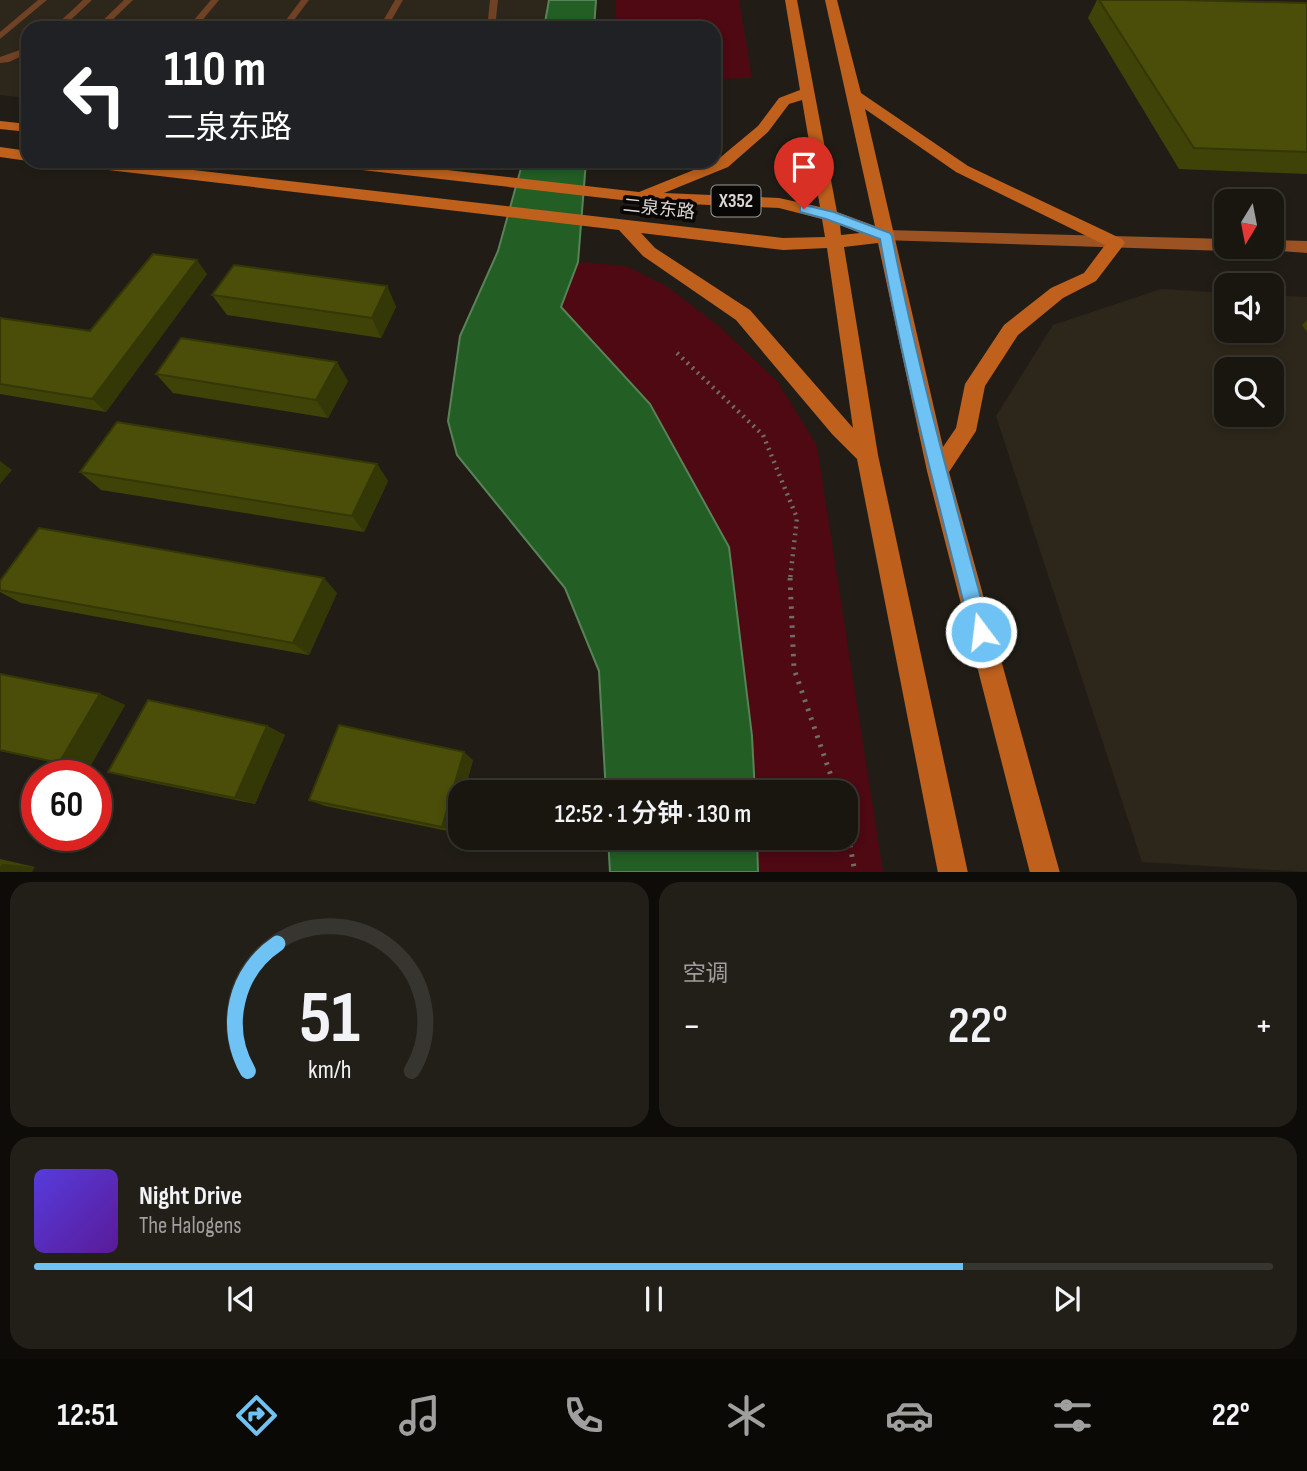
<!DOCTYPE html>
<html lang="zh">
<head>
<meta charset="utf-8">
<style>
  :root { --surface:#191610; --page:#221f19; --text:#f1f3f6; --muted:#9f9f9f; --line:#373530; --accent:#6fc2f4 }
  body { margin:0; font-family:"Sofia Sans Condensed","Noto Sans SC",sans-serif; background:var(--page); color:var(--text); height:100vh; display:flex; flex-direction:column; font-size:26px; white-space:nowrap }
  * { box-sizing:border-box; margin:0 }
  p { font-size:23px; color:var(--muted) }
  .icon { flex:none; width:38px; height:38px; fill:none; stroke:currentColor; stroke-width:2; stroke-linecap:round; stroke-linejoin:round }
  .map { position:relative; height:872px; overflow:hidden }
  .details { display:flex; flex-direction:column; gap:10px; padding:10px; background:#0e0c09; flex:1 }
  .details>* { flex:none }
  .hud { position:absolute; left:21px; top:21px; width:700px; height:147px; border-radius:21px; box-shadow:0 4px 10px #0003,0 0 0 2px var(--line); background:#202124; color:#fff; overflow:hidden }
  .needle { width:46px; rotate:190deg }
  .fabs { position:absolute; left:1214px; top:189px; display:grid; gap:14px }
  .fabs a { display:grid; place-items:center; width:70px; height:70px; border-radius:14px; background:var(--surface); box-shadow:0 4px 10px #0003,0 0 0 2px var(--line); font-size:35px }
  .speed { position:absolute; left:21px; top:760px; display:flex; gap:14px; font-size:35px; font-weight:700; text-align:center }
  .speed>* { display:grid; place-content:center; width:91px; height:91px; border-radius:50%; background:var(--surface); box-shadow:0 4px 10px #0003,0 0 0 2px var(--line); line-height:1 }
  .speed .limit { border:10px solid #d22; background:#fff; color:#111 }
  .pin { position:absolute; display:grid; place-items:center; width:60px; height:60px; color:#fff; margin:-72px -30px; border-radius:50% 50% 50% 0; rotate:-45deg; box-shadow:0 0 7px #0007 }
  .pin .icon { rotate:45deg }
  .me { position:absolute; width:77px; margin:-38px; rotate:345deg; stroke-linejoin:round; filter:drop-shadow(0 0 5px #0008) }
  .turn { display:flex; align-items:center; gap:24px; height:147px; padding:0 28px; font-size:32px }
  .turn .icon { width:91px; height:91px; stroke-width:2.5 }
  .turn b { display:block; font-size:49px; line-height:60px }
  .big { font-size:52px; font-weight:600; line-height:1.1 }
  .details .widget { flex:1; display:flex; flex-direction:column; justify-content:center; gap:10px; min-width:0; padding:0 24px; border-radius:21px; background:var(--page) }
  .details .dial { align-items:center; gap:0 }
  .dial svg { height:182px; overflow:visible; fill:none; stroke:var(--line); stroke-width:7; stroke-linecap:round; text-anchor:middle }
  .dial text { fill:var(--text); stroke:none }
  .song { display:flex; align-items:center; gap:21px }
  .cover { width:84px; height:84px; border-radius:10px; background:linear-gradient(135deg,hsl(250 70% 55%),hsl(270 70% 35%)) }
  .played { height:7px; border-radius:4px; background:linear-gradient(90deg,var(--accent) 75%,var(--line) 75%) }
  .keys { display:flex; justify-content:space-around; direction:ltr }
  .heat { display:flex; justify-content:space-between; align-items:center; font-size:38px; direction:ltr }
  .details .tiles { flex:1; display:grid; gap:10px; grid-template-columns:1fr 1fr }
  .widget:last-child { grid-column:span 2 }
  .trip { position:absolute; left:448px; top:780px; width:410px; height:70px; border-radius:21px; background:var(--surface); box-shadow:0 4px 10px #0003,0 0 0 2px var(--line); font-weight:600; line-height:70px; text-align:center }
  .dock { display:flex; height:112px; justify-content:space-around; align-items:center; background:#0a0906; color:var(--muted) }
  .dock .icon { width:49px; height:49px }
  .dock .active { color:var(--accent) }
  .dock b { font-size:32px; color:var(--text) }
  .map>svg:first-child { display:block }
  .built { fill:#2d261a; fill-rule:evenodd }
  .green { fill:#4e0913 }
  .water { fill:#235e25; stroke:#5a8259; stroke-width:2 }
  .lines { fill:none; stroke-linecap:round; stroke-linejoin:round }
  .path-far1 { stroke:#706c66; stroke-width:4.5; stroke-dasharray:2 5; stroke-linecap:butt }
  .path { stroke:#706c66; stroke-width:5; stroke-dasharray:2.5 7; stroke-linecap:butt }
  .service { fill:#6f4125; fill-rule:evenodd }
  .secondary { fill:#9c5323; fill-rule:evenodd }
  .primary { fill:#bf611d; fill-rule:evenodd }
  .wall { fill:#404307 }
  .shaded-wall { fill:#343706 }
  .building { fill:#4a4e08; stroke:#343706; stroke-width:2 }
  .route { fill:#6fc2f4; stroke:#487e9f; stroke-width:2 }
  .labels { text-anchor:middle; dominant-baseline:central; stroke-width:7; stroke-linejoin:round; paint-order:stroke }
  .far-street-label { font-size:18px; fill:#dad7d3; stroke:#090705 }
  .shield { fill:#090705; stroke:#9b9995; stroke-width:2 }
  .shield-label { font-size:19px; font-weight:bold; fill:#dad7d3 }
</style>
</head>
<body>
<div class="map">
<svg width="1307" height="873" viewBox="0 0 1307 873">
  <rect width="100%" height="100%" fill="#211d16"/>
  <g class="built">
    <path d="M0,0H549L544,28H28V98L0,95Z"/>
    <path d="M1161,289L1227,293V331H1272V295L1307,297V872L1142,862L996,416L1053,325ZM1227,369H1272V415H1227Z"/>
  </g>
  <g class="green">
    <path d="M615,0H739L752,78L714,79V28H598L599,23H615Z"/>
    <path d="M578,262L626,266L665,285L720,327L778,382L817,446L883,872H758L757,838H845V793H755L752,736L561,307Z"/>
  </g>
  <g class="water">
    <path d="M549,0H596L594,28H544Z"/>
    <path d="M523,161H586L578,262L561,307L650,404L729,547L752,736L755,793H606L599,671L565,588L457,455L448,421L460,336L498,251Z"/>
    <path d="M608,838H757L758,872H610Z"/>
  </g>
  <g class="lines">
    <path class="path-far1" d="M677,353L763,435L797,518L790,580"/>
    <g class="path">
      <path d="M790,578L794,669L837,793"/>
      <path d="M845,817L855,873"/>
    </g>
    <g class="service">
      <path d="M38,0H47L0,39V32Z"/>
      <path d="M83,0H92L62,28H53Z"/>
      <path d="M124,0H133L104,28H95Z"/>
      <path d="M211,0H219L196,28H187Z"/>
      <path d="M301,0H309L288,28H280Z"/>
      <path d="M395,0H403L387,28H379Z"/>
      <path d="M490,0H498L495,28H487Z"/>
      <path d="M28,47V53L9,62L0,63V57Z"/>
    </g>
    <g class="secondary">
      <path d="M886,230L1227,239V247H1235L1227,251L880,240L877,236Z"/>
      <path d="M1272,240L1307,241V253L1266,250L1264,247H1272Z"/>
    </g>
    <g class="primary">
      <path d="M785,0H797L837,212L875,226L825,0H837L861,93L968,166L1122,239L1125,243L1096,281L1063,298L1018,335L985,386L976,431L949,472L1060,873H1030L927,471L878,243L844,247L878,455L968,873H938L857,459L832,434L736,320L643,256L619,230L74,166L66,161H115L783,238L825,237L822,219L779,208L639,202L327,166L319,161H369L639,192L716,161L758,126L779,98L800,90ZM802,100L820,207L779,198L664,193L728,167L768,132L789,104ZM865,109L956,172L1105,245L1084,273L1051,288L1004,325L965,384L956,428L943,447ZM840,225L860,233L841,235ZM641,233L783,250L827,248L853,428L750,310L655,248Z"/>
      <path d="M0,121L28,124V132L0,129Z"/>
      <path d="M0,147L28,151V161L0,157Z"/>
    </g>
  </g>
  <g class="wall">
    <path d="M1097,0H1181L1307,3V174L1179,169L1088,18Z"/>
    <path d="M207,274L106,412L0,394V318L90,331Z"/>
    <path d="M387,286L396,307L381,338L227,315L212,295Z"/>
    <path d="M1307,320V332L1302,325Z"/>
    <path d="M156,374L348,381L328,418L173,393Z"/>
    <path d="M377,464L388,481L364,532L101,490L80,472Z"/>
    <path d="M0,581L337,593L309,655L21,603L0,592Z"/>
    <path d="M0,674L100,694L125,705L88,770L0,751Z"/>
    <path d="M267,726L285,735L255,804L134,779L108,772Z"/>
    <path d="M473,760L453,832L325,806L309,800Z"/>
    <path d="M0,859L35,867L0,872Z"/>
  </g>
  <g class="shaded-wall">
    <path d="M197,260L207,274L106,412L92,399Z"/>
    <path d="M387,286L396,307L381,338L372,318Z"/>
    <path d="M337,362L348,381L328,418L316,400Z"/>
    <path d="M0,461L12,470L0,484Z"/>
    <path d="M377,464L388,481L364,532L352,516Z"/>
    <path d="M324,578L337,593L309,655L293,643Z"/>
    <path d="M100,694L125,705L88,770L59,763Z"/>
    <path d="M267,726L285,735L255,804L235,798Z"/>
    <path d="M464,752L473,760L464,793H460V806L453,832L442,827Z"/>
    <path d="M2,864L35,867L32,872H0V867Z"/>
  </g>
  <g class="building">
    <path d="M1099,0H1181L1307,3V152L1194,148Z"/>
    <path d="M153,254L197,260L92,399L0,384V318L90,331Z"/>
    <path d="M234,265L387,286L372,318L212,295Z"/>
    <path d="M181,338L337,362L316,400L156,374Z"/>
    <path d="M117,422L377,464L352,516L80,472Z"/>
    <path d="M39,528L324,578L293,643L0,590V581Z"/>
    <path d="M0,674L100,694L59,763L0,750Z"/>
    <path d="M148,700L267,726L235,798L108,772Z"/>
    <path d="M339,725L464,752L442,827L309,800Z"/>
  </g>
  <path class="route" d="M804,205L834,212L890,233L892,236C918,370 955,501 990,632L988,638L981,641L974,638L971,632C938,501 903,371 880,239L826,219L800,212V206Z"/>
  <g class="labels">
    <g class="far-street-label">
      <text transform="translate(659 209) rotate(6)">二泉东路</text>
    </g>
    <rect class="shield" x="711.5" y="185.5" width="49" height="31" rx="5"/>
    <g class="shield-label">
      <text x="736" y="201">X352</text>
    </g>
  </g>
</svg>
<div class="fabs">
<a><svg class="needle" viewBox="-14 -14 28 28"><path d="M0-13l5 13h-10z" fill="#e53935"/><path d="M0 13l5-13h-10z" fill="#9f9f9f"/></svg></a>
<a><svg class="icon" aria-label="sound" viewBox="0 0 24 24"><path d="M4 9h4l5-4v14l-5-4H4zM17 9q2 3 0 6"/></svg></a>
<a><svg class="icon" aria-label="search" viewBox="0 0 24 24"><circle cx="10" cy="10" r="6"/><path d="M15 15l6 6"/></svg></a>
</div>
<div class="speed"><div class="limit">60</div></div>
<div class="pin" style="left:804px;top:209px;background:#d93025"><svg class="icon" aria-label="arrive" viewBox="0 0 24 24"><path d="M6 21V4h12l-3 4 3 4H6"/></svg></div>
<svg class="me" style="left:981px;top:632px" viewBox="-20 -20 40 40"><circle r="17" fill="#6fc2f4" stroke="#fff" stroke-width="3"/><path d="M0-11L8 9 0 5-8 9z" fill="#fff"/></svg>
<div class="trip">12:52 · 1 分钟 · 130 m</div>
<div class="hud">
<div class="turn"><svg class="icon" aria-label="left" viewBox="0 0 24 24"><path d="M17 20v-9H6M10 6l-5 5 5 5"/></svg><div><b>110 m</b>二泉东路</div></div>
</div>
</div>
<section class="details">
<div class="tiles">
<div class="widget dial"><svg viewBox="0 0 100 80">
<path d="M14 69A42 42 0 1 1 86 69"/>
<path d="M14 69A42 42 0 0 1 27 13" stroke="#6fc2f4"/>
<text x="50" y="56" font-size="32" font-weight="700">51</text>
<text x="50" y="72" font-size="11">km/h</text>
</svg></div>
<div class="widget"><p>空调</p>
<div class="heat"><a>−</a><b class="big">22°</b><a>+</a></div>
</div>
<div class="widget">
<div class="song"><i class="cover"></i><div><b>Night Drive</b><p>The Halogens</p></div></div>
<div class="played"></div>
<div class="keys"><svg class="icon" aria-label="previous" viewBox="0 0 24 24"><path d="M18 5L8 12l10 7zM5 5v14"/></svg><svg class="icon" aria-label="pause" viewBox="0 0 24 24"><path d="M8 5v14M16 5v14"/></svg><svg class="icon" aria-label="next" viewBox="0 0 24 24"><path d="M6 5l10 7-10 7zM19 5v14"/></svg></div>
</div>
</div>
</section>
<nav class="dock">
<b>12:51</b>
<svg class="icon active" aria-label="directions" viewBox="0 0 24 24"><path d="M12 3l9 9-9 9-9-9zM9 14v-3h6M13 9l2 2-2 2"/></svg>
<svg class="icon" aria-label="music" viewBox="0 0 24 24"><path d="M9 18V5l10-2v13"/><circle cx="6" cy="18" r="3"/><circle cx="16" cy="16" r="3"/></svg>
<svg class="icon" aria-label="phone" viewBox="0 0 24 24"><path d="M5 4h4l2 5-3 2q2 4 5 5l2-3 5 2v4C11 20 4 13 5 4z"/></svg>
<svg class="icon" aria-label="climate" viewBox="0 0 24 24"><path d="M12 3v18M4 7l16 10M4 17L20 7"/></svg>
<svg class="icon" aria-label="car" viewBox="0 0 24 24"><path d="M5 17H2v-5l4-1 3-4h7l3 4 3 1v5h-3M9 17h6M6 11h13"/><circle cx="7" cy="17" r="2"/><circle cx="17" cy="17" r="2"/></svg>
<svg class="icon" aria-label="filters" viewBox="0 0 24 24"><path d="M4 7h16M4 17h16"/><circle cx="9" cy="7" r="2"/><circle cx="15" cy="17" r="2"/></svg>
<b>22°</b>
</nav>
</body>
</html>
